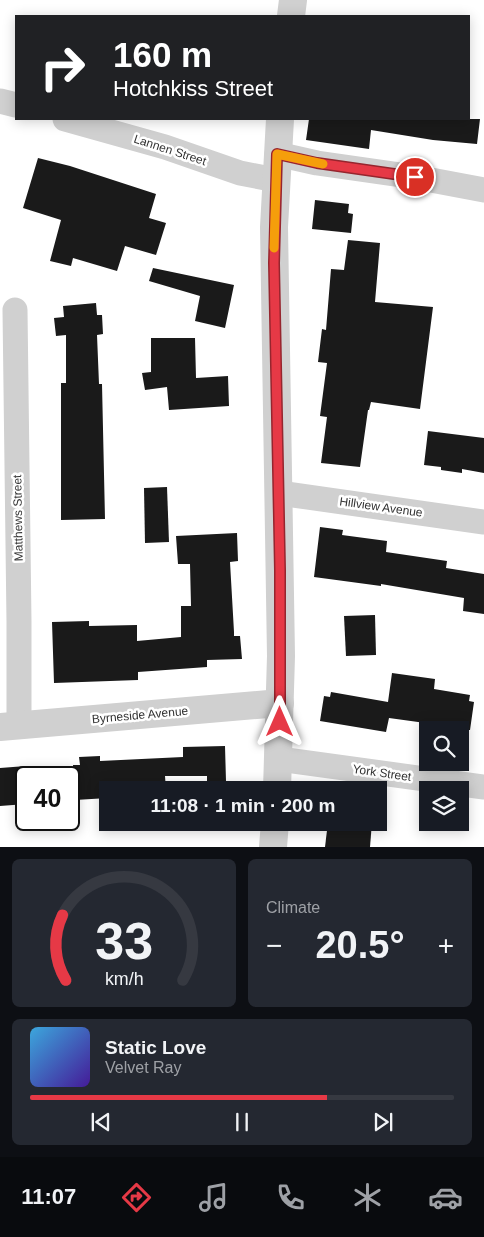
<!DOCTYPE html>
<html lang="en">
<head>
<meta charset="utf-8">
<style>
  :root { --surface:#171b24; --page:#242831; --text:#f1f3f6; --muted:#9ea1a6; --line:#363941; --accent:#e63946 }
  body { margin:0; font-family:Helvetica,sans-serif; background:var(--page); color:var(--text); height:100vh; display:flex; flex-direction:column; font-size:19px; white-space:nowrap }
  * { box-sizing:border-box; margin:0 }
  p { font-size:16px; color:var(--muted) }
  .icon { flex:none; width:28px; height:28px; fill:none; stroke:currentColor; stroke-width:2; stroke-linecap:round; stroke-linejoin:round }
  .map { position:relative; height:847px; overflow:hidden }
  .sheet { display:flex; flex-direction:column; gap:12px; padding:12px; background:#0d0f14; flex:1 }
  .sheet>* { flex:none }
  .banner { position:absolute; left:15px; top:15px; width:455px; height:105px; border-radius:0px; box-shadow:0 2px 12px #0003; background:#202124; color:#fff; overflow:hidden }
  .controls { position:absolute; left:419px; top:721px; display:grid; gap:10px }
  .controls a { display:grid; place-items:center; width:50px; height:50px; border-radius:0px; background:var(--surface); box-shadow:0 2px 12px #0003; font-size:25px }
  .speed { position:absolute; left:15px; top:766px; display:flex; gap:10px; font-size:25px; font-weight:700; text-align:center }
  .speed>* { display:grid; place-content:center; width:65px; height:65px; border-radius:50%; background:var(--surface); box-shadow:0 2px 12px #0003; line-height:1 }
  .speed .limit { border:2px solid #111; border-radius:8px; background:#fff; color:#111 }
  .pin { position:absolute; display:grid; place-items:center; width:42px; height:42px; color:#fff; margin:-21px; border:2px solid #fff; border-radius:50%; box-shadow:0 1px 5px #0007 }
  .me { position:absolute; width:55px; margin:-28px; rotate:0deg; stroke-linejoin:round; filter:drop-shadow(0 0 4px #0008) }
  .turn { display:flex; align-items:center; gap:18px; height:105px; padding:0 15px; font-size:22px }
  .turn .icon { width:65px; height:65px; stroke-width:2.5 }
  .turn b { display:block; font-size:35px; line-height:42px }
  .big { font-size:38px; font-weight:700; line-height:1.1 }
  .sheet .card { flex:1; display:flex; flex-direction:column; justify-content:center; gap:8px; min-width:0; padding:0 18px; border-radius:8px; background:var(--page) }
  .sheet .dial { align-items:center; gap:0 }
  .dial svg { height:130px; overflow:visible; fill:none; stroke:var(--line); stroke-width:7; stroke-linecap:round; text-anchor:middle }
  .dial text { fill:var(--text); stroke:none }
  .song { display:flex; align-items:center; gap:15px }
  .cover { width:60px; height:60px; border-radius:8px; background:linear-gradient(135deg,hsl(200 70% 55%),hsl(260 70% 35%)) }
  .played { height:5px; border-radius:2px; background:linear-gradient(90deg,var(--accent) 70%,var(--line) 70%) }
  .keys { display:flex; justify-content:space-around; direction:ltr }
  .heat { display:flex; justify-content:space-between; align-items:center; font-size:28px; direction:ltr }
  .sheet .tiles { flex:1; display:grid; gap:12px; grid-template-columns:1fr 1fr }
  .card:last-child { grid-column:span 2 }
  .trip { position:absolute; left:99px; top:781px; width:288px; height:50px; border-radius:0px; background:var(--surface); box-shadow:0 2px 12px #0003; font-weight:700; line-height:50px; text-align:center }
  .tabs { display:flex; height:80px; justify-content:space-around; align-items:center; background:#090b0e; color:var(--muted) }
  .tabs .icon { width:35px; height:35px }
  .tabs .on { color:var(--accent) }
  .tabs b { font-size:22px; color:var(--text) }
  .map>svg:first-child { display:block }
  .building { fill:#1a1a1a }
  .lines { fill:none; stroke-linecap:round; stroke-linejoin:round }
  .minor { stroke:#d0d0d0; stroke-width:25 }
  .tertiary { stroke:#d0d0d0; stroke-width:28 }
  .route-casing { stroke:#96252e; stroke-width:12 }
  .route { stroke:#e63946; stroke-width:9 }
  .slow { stroke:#f59e0b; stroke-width:9 }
  .labels { text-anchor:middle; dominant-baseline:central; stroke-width:5; stroke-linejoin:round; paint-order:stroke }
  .street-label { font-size:12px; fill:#333; stroke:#fff }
</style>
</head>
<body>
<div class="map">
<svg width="484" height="847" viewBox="0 0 484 847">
  <rect width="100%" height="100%" fill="#fff"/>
  <g class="building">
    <path d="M309,119H480L477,144L433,140L371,130L369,149L306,140Z"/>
    <path d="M38,158L70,166L156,194L149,218L166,223L156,255L125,246L117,271L73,258L71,266L50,261L61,220L23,208Z"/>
    <path d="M315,200L349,204L348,213L353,214L351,233L312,229Z"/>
    <path d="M348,240L380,243L375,302L433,307L420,409L371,402L369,410H368L360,467L321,463L327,417L320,416L327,363L318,362L322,329L326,330L331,269L344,270Z"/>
    <path d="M153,268L234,285L225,328L195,321L200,296L149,281Z"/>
    <path d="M96,303L97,315H102L103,334L97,335L99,384H102L105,519L61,520V383H66V335L56,336L54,318L64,317L63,306Z"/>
    <path d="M151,338H195L196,378L228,376L229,406L169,410L167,387L145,390L142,373L151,372Z"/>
    <path d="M428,431L484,438V473L462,469V473L441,470V467L424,465Z"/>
    <path d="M167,487L169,542L145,543L144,488Z"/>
    <path d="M320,527L343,530L342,535L387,541L386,552L447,561L446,568L484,574V614L463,611L464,598L381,584V586L314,577Z"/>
    <path d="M237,533L238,561L230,562L234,632V636H240L242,659L207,660V667L138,672V680L54,683L52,622L89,621V626L137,625V641L181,637V606H191L190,564H178L176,536Z"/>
    <path d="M375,615L376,655L346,656L344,616Z"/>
    <path d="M392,673L435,679L434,689L470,695L469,701L474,702L470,730H439L440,725L389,718L386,732L320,721L324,696L330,697L331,692L388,702Z"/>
    <path d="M225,746L226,781H207V776H165L166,790H108V798L75,800L73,765H80L79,757L100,756V761L183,757V747Z"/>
    <path d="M26,766V804L0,806V768Z"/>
    <path d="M328,822H372L370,847H325Z"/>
  </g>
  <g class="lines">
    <g class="minor">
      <path d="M0,101L16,105"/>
      <path d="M65,119L165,147L240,173L276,180"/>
      <path d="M277,154L317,163L415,177L484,190"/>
      <path d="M15,310L19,622V726"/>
      <path d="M279,493L484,522"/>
      <path d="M279,759L484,787"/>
    </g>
    <g class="tertiary">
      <path d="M291,16L293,0"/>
      <path d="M0,727L280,703"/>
      <path d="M277,790L281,656L274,227L280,119"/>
      <path d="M273,847L275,822"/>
    </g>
  </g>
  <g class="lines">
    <defs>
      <path id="route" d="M280,722V570L274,263L277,154L317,163L415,177"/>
    </defs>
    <use href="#route" class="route-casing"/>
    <use href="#route" class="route"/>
    <path class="slow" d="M274,248L277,154L323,164"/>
  </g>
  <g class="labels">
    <g class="street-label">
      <text transform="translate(170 150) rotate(18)">Lannen Street</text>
      <text transform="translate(381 507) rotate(8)">Hillview Avenue</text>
      <text transform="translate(18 518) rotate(-91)">Matthews Street</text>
      <text transform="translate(140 715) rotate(-5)">Byrneside Avenue</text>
      <text transform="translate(382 773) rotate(8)">York Street</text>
    </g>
  </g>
</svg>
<div class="controls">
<a><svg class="icon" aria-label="search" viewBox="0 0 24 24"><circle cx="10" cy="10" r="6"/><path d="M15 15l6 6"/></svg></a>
<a><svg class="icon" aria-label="layers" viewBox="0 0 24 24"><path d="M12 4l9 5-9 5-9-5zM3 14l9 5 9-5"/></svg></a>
</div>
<div class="speed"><div class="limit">40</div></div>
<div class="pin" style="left:415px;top:177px;background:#d93025"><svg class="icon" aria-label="arrive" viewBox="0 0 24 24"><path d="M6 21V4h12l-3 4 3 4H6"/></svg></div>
<svg class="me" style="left:280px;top:722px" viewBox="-20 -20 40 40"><path d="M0-17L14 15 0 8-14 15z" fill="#e63946" stroke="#fff" stroke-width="4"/></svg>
<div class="trip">11:08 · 1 min · 200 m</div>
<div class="banner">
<div class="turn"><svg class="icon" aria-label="right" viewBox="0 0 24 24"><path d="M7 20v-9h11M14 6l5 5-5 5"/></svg><div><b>160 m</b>Hotchkiss Street</div></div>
</div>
</div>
<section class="sheet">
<div class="tiles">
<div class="card dial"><svg viewBox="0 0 100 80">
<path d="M14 69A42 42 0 1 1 86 69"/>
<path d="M14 69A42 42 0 0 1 12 29" stroke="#e63946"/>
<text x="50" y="56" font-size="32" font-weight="700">33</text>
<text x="50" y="72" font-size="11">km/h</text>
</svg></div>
<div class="card"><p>Climate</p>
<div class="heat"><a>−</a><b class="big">20.5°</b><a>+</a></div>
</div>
<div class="card">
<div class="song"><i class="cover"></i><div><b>Static Love</b><p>Velvet Ray</p></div></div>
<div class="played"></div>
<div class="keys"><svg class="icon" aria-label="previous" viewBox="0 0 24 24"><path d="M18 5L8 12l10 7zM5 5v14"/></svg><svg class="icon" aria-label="pause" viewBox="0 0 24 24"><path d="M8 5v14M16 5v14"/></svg><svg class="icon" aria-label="next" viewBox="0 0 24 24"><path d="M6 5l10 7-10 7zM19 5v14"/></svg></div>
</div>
</div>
</section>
<nav class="tabs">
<b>11:07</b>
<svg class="icon on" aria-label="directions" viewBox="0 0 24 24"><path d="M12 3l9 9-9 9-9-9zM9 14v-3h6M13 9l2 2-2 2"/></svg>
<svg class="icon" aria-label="music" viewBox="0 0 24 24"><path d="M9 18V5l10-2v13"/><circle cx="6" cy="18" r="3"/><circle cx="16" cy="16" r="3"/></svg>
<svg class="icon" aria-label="phone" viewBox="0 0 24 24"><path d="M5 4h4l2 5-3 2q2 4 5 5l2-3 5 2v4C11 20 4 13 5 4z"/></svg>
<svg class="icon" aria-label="climate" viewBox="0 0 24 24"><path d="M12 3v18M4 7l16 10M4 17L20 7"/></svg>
<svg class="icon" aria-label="car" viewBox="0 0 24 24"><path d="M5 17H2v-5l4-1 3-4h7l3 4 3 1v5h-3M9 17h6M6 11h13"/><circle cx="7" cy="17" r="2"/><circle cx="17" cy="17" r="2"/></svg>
</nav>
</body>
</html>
